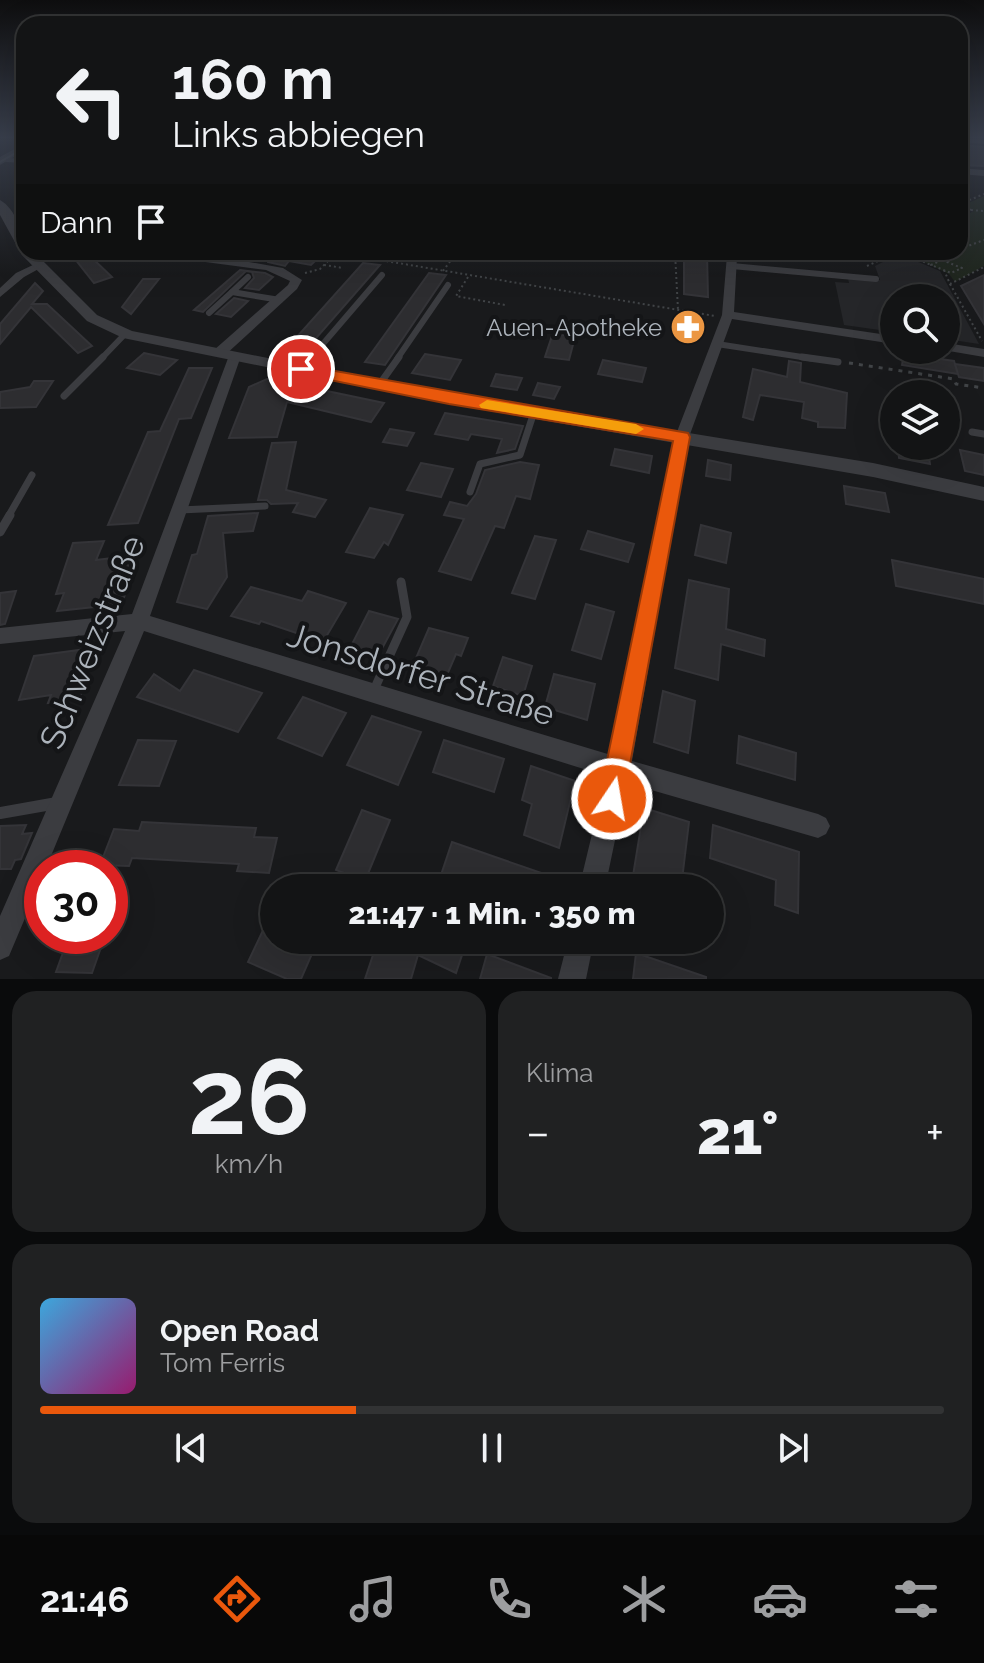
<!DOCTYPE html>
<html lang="de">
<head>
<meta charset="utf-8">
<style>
  :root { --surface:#131415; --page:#202122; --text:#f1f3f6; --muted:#9d9ea0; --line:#323334; --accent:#ea580c }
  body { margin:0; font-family:Raleway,sans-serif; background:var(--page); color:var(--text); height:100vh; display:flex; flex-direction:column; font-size:30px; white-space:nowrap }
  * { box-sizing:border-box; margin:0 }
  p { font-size:26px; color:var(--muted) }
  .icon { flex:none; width:44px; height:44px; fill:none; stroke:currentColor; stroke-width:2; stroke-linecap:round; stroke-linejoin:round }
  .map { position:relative; height:979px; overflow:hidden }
  .sheet { display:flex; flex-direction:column; gap:12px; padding:12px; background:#0a0b0c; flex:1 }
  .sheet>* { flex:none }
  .banner { position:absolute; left:16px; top:16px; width:952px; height:244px; border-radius:24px; box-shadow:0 8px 32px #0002,0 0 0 2px var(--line); background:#131415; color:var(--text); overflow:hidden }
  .controls { position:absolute; left:880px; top:284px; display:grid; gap:16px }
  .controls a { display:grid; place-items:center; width:80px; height:80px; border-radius:50%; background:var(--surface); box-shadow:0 8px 32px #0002,0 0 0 2px var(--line); font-size:40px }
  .speed { position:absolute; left:24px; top:850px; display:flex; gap:16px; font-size:40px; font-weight:700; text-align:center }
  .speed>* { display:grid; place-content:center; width:104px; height:104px; border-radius:50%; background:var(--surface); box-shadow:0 8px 32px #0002,0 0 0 2px var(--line); line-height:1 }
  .speed .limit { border:12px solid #d22; background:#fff; color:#111 }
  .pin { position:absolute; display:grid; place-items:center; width:68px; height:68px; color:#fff; margin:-34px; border:4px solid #fff; border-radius:50%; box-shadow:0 2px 8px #0007 }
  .me { position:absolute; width:88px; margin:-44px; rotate:12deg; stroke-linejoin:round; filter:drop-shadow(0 0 6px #0008) }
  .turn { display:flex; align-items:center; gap:28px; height:168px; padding:0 24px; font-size:36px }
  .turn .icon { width:104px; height:104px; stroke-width:2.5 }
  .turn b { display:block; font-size:56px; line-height:68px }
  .then { display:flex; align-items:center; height:76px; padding:0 24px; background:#0003; gap:16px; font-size:30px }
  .big { font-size:60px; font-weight:800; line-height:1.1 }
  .sheet .card { flex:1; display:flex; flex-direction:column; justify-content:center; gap:12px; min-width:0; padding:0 28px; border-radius:24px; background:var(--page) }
  .sheet .dial { align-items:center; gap:0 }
  .dial b { font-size:104px; line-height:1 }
  .song { display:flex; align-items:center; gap:24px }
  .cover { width:96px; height:96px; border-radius:12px; background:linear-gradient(135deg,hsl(200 70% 55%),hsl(320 70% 35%)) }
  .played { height:8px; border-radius:4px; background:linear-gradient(90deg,var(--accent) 35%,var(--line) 35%) }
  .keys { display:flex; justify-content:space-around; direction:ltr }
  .heat { display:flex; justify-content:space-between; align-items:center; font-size:44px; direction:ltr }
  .sheet .tiles { flex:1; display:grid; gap:12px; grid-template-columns:1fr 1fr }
  .card:last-child { grid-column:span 2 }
  .trip { position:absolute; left:260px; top:874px; width:464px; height:80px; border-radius:40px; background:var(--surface); box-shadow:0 8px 32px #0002,0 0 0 2px var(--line); font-weight:800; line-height:80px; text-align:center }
  .dock { display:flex; height:128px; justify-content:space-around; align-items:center; background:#080808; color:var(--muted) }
  .dock .icon { width:56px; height:56px }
  .dock .active { color:var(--accent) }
  .dock b { font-size:36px; color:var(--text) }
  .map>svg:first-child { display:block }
  .built { fill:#252629 }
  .green { fill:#20271f }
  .building { fill:#2d2d30; stroke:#343438; stroke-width:2 }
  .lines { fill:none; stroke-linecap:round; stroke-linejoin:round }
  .path-far1 { stroke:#414447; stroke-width:2; stroke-dasharray:2 3; stroke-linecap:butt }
  .path { stroke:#414447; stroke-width:3; stroke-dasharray:4 6; stroke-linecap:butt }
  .service-far4 { stroke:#3b3c40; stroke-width:4 }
  .service-far3 { stroke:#3b3c40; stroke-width:6 }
  .service-far2 { stroke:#3b3c40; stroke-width:7 }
  .service-far1 { stroke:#3b3c40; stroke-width:9 }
  .service { stroke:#3b3c40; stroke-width:12 }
  .minor { fill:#3b3c40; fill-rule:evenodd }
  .tertiary { fill:#3b3c40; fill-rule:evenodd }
  .tram { stroke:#4e5155; stroke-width:2 }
  .route { fill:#ea580c; stroke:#983908; stroke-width:2 }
  .slow { fill:#f59e0b }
  .labels { text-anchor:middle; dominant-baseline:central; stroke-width:8; stroke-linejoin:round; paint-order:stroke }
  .far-poi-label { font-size:24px; fill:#acb3bb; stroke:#141517; text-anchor:end }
  .near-street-label { font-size:34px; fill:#acb3bb; stroke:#141517 }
</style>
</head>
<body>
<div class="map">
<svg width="984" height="979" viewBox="0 0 984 979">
  <rect width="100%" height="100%" fill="#191a1c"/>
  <path class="built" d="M899,254L940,271L979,344L946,339V298H894V332L844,325L835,282L849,283L848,278L880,280L875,266Z"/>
  <path class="green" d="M984,196V266L955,282L949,274L903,252H960V218L974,211L964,205Z"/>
  <g class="building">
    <path d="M960,145L984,147V166L960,165Z"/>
    <path d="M269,252L315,253V261L311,265L289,261L285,266L268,262Z"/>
    <path d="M684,252H707L708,297L684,294Z"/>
    <path d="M89,255L112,277L94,283L75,259Z"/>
    <path d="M363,263L380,265L304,352L286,349Z"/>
    <path d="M240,270L265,273L273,277L259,290L245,288L254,278L252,272L246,271L203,312L194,310Z"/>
    <path d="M429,273L446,275L385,365L365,362Z"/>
    <path d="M984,275V324L961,286Z"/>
    <path d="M143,279H159L131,314L122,307Z"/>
    <path d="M35,283L43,291L32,304H47L92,346L78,353L31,307L0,344V324Z"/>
    <path d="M234,298L248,301L231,317L216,314Z"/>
    <path d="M553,333L575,337L569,360L545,357Z"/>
    <path d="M144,353L177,360L160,375L127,368Z"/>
    <path d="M425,354L461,360L450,380L412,373Z"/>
    <path d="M904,354L954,361L958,374L902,365Z"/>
    <path d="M603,360L646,368L642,382L598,374Z"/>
    <path d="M789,361L801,363L800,382L847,393L845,428L818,427V422L802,418L804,402L760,395L753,420L743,417L753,369L787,377Z"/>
    <path d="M955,364L984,368V381L959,377Z"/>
    <path d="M189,368H212L191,418L179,419L138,523L108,525L148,432L160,431Z"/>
    <path d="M496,374L522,378L517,390L491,386Z"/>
    <path d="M267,379L308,387L384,403L371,422L287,402L277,437L229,438L249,387Z"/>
    <path d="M34,381H53L36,407L0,408V392L30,387Z"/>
    <path d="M538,383L560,387L554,399L533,395Z"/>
    <path d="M445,413L523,426L515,449L497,453L502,439L471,434L468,440L435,434Z"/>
    <path d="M390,429L414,433L407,446L383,442Z"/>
    <path d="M296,442L286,490L326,500L315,517L293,512L298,503L271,504L267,500H258L272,443Z"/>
    <path d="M898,446H927L930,464L899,458Z"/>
    <path d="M615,449L652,456L649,473L611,465Z"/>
    <path d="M960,450L984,455V475L965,471Z"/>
    <path d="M708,460L731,465L730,480L706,476Z"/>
    <path d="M520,462L539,465L530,499L516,496L504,528L495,526L471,580L439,571L464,519L444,515L450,502L467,506L476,494L485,470Z"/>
    <path d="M421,463L453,469L441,497L407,490Z"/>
    <path d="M844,486L885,493L889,512L846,504Z"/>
    <path d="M370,508L403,515L388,545L384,542L374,558L346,552Z"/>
    <path d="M258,513L253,531L223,533L227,577L207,609L177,602L192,555L197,554L208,516Z"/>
    <path d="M701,525L731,533L726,563L695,555Z"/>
    <path d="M588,531L634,544L628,562L581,549Z"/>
    <path d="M535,536L556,540L535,599L512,593Z"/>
    <path d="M104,541L96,560L137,555L122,604L57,611L64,593L56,594L73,543Z"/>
    <path d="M892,560L984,579V604L896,586Z"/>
    <path d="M689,580L729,589L726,629L765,640L764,656L721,644L718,680L675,668Z"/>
    <path d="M251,587L302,601L308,591L346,603L323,642L261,621L259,624L231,616Z"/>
    <path d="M16,591L5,624L0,625V593Z"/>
    <path d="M586,604L614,612L601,659L572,650Z"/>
    <path d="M369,611L398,619L379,654L351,646Z"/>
    <path d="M429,628L468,638L461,656L456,654L447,675L413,665Z"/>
    <path d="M94,648L80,698L48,703L51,695L19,700L34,656Z"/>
    <path d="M503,657L532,666L523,696L493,686Z"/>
    <path d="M194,670L262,693L238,732L137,697L154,674L180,691Z"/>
    <path d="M554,674L595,684L587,720L545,707Z"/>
    <path d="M663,691L695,701L688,753L654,742Z"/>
    <path d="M303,697L346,713L322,756L278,738Z"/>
    <path d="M372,716L421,732L398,785L347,765Z"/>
    <path d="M739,736L796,753L795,780L737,763Z"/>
    <path d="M138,740L176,741L159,786L119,785Z"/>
    <path d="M444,740L504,759L494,792L433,772Z"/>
    <path d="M531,766L575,781L559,848L524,835L532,804L522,800Z"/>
    <path d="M644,808L689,822L681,888H631Z"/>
    <path d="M362,810L390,820L365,881L336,870Z"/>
    <path d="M142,822L256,828L254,837L277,838L269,873L237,871L239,864L132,858L129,866L100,865L114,829L139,831Z"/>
    <path d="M26,825L22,834L32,833L21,859L15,860L11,869H0V826Z"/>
    <path d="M713,825L799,852L798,913L775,905L776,880L710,858Z"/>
    <path d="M452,842L547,875L544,888H458L439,881Z"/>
    <path d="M274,907V940H318L301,979H287L248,962Z"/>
    <path d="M69,936H105L92,973L56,972Z"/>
    <path d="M378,940H453L464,944V949L456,973L418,955L411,979H365Z"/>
    <path d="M636,953L706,977V979H633Z"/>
    <path d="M487,954L551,978V979H480Z"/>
  </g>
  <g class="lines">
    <g class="path-far1">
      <path d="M960,204L984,194"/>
      <path d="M960,205L971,210L960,215"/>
      <path d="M971,210L984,211"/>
      <path d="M960,249L984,240"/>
      <path d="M332,252L715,316"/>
      <path d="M675,252L678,310"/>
      <path d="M900,252L931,265"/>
      <path d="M942,260L962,268L951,273L931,265Z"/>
      <path d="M948,262L954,252"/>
      <path d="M324,265L343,268"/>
      <path d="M867,266L898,252"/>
      <path d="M944,270L950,284L984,267"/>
      <path d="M443,271L457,252"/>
      <path d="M305,273L320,269L335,254"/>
      <path d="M468,277L456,296L505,305"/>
      <path d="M950,284L982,341"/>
    </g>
    <path class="path" d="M849,363L954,379L956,384L984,388"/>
    <path class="service-far4" d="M7,160L24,161"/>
    <g class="service-far3">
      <path d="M732,266L876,279"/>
      <path d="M232,292L248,277"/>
      <path d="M209,313L232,292L280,300"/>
      <path d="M717,344L815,359"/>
      <path d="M101,359L125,334"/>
      <path d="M310,359L382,275"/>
      <path d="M397,359L448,285"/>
    </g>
    <g class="service-far2">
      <path d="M802,357L838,362"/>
      <path d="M301,369L312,357"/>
      <path d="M379,385L399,357"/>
      <path d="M64,396L103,357"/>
      <path d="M972,432L984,434"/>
      <path d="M470,492L480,464L520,455L534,412"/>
      <path d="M180,510L265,506"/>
      <path d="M8,517L32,475"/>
    </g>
    <g class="service-far1">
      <path d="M0,532L10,515"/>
      <path d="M373,692L407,617L401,582"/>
    </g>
    <path class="service" d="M0,813L57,803"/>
    <g class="minor">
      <path d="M960,138L984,140V144L960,142Z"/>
      <path d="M960,168L984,170V176L960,174Z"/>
      <path d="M193,252L283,268L302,280L297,289L224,356H214V350L288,285L290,281L266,270L198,261Z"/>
      <path d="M730,252H743L737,257L734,312L894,336V344L732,319L689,437L632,761L818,814L826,818L830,826L826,834L818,838L627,783L605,888H579L606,776L144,631L46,868H42V878L9,956L0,960V916L125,631L0,644V628L132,614L230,353L235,352L241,356L150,616L611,755L675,437L722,315L727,255Z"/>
      <path d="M35,264L44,266L24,277L0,297V288L16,273Z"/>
      <path d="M946,343L984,349V357L943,350H946Z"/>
      <path d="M568,940H594L586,979H558Z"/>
    </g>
    <g class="tertiary">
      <path d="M24,144V151L0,165V157Z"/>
      <path d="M0,200C16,209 24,235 24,252H34L97,315L132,331L449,394L873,463L984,487V501L873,477L449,404L123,338L87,321L22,255L0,215Z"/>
    </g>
    <path class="tram" d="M0,162L24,148"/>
  </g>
  <linearGradient id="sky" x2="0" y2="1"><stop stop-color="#0e0e0f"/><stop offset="0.5" stop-color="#383e4b"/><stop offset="1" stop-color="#383e4b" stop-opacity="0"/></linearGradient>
  <rect width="984" height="275" fill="url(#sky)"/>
  <path class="route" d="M301,365L688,433L690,437L622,808L612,812L603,808L599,799L673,441L449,404L295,373V366Z"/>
  <path class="slow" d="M487,400L636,424L644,429L636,434L481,408L479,405Z"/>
  <defs>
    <symbol id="pharmacy-disc" viewBox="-11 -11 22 22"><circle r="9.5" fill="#eb9642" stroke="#141517"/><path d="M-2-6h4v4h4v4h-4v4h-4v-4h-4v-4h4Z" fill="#fff"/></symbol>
  </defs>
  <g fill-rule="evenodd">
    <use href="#pharmacy-disc" x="668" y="307" width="40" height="40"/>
  </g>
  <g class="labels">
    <g class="far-poi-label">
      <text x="662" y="327">Auen-Apotheke</text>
    </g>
    <g class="near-street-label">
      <text transform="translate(92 642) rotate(-68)">Schweizstraße</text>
      <text transform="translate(421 674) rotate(17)">Jonsdorfer Straße</text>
    </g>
  </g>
</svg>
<div class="controls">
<a><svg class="icon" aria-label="search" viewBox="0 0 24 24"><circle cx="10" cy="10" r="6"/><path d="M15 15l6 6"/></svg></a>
<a><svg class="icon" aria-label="layers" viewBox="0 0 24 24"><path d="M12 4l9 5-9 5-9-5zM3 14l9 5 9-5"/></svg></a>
</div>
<div class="speed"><div class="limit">30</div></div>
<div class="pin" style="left:301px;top:369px;background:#d93025"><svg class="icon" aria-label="arrive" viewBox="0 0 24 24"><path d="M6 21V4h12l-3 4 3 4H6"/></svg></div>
<svg class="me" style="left:612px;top:799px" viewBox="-20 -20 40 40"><circle r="17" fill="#ea580c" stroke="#fff" stroke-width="3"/><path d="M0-11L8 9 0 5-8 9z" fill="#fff"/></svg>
<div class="trip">21:47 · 1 Min. · 350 m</div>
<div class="banner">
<div class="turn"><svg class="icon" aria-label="left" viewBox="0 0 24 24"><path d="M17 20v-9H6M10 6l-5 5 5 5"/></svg><div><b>160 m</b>Links abbiegen</div></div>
<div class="then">Dann<svg class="icon" aria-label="arrive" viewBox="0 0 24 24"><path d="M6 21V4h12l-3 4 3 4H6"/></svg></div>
</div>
</div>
<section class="sheet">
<div class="tiles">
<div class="card dial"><b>26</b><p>km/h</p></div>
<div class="card"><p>Klima</p>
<div class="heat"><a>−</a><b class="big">21°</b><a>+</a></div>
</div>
<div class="card">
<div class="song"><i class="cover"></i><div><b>Open Road</b><p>Tom Ferris</p></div></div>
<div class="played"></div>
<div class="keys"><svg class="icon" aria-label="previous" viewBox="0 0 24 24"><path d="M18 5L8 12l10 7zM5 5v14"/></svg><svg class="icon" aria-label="pause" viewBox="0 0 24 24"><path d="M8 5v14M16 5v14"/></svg><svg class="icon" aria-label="next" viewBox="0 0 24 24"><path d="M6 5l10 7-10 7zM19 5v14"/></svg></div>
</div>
</div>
</section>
<nav class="dock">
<b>21:46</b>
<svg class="icon active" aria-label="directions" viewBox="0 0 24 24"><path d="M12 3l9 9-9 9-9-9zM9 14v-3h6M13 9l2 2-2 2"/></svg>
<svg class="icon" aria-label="music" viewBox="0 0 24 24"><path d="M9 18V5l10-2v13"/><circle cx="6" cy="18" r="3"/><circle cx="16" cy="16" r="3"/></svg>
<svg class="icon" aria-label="phone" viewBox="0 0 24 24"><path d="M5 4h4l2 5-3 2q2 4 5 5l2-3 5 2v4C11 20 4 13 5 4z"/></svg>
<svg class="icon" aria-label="climate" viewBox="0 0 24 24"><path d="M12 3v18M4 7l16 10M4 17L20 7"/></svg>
<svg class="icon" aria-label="car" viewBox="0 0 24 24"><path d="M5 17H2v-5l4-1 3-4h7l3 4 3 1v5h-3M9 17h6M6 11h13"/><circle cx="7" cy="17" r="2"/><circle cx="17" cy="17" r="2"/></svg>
<svg class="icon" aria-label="filters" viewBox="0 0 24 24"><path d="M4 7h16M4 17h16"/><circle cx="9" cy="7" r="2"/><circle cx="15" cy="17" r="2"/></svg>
</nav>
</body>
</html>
